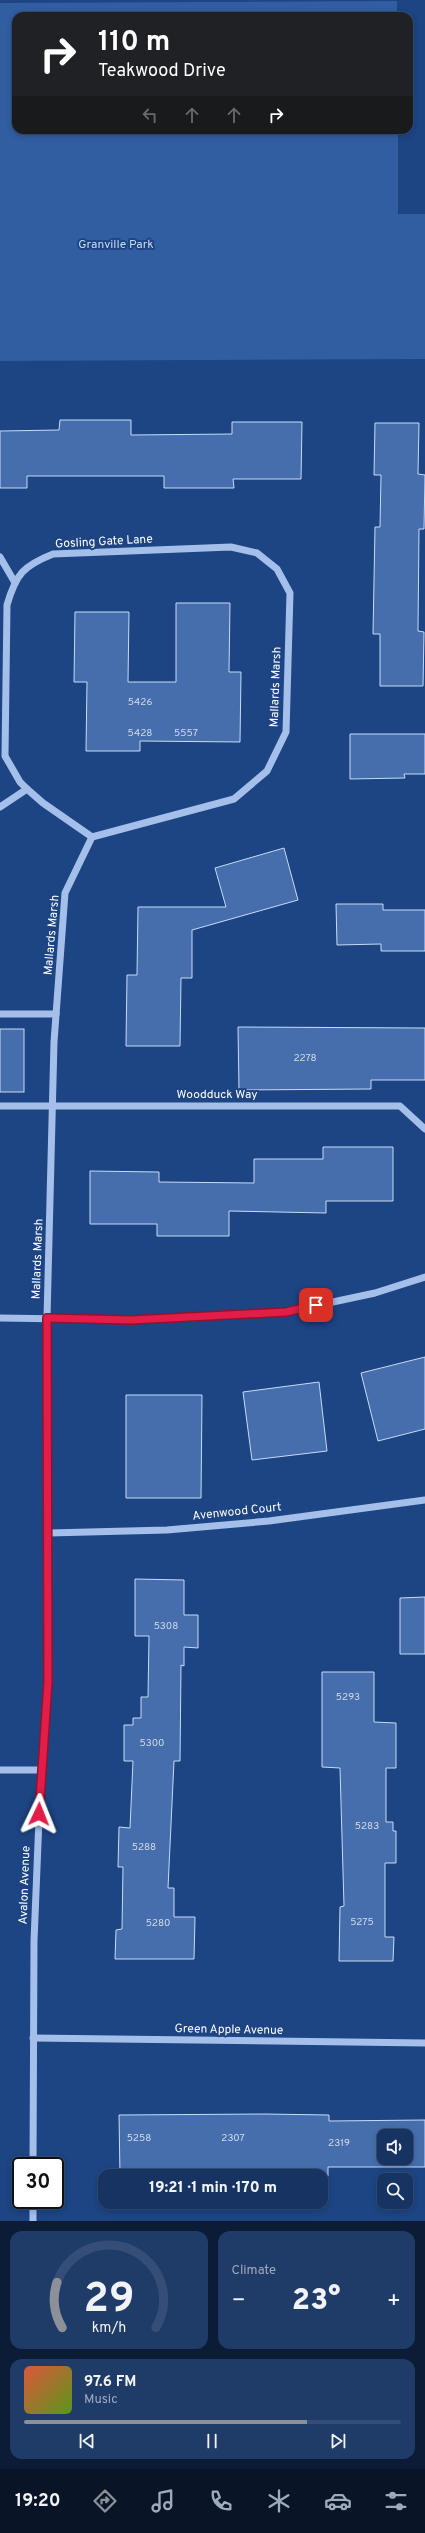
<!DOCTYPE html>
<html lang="en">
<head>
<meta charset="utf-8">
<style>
  :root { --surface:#163362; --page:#1f3b68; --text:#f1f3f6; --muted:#9eaabe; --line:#354e77; --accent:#8c9099 }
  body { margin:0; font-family:Overpass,sans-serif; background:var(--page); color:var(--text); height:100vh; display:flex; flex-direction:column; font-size:15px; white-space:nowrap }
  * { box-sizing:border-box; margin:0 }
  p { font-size:13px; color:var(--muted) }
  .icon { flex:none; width:22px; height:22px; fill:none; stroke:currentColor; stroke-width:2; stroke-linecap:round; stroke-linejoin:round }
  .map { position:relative; height:2221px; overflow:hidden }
  .side { display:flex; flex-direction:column; gap:10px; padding:10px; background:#0c1c36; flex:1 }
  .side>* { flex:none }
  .top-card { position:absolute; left:12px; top:12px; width:401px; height:122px; border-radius:12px; box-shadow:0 2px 6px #0003,0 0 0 1px var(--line); background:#202124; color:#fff; overflow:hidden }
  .buttons { position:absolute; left:377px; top:2129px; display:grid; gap:8px }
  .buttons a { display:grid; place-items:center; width:36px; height:36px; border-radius:8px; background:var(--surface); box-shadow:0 2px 6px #0003,0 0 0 1px var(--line); font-size:20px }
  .speed { position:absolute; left:12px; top:2157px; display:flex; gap:8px; font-size:20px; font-weight:700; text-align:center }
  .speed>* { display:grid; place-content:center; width:52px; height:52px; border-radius:50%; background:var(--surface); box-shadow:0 2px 6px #0003,0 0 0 1px var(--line); line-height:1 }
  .speed .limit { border:2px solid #111; border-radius:6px; background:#fff; color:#111 }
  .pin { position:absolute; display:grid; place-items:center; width:34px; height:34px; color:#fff; margin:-17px; border-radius:8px; box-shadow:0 2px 6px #0006 }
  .me { position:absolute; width:44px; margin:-22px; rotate:2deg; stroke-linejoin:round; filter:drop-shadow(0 0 3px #0008) }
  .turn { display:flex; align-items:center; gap:14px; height:84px; padding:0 20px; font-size:18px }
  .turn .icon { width:52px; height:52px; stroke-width:2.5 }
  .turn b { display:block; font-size:28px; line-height:34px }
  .lanes { display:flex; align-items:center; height:38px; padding:0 20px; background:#0003; justify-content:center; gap:20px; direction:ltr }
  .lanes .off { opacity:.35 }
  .big { font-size:30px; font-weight:800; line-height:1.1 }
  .side .card { flex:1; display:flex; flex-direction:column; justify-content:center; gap:6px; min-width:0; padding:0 14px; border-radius:12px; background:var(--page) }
  .side .dial { align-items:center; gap:0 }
  .dial svg { height:104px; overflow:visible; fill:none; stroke:var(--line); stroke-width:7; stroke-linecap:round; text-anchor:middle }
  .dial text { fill:var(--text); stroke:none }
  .song { display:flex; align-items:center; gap:12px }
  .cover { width:48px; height:48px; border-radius:6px; background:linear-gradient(135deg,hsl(10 70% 55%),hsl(90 70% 35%)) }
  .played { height:4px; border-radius:2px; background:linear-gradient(90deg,var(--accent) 75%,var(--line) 75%) }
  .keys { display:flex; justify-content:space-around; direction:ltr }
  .heat { display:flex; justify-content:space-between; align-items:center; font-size:22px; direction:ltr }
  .side .tiles { flex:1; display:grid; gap:10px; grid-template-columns:1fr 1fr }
  .card:last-child { grid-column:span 2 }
  .trip { position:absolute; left:98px; top:2169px; width:230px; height:40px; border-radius:12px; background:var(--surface); box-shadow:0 2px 6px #0003,0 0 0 1px var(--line); font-weight:800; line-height:40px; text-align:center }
  .menu { display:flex; height:64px; justify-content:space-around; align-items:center; background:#091427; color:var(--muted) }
  .menu .icon { width:28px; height:28px }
  .menu .current { color:var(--accent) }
  .menu b { font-size:18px; color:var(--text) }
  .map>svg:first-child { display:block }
  .green { fill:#315da1 }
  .building { fill:#466eac; stroke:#c8dbf7; fill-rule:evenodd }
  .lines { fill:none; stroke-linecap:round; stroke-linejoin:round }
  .minor { stroke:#a4bfea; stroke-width:7 }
  .route-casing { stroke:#92132f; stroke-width:10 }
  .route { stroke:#e11d48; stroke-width:7 }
  .labels { text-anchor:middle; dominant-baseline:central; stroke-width:4; stroke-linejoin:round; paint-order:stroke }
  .number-label { font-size:10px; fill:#d1dbea }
  .park-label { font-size:12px; fill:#c8dbf7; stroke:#1d4483 }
  .street-label { font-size:12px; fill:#fff; stroke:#1d4483 }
</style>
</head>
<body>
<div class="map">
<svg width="425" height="2221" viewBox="0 0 425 2221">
  <rect width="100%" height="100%" fill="#1d4483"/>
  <path class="green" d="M397,1V16H16V130H398V214H425V359L0,361V3Z"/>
  <g class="building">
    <path d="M60,420H131V435L232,434V422H302L301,479H233L234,488H164V476H27V488H0V431L59,430Z"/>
    <path d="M375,423H419L418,474L425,475L424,529H419L418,631L424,632L423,686H380V634H373L375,527H380L381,475H374Z"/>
    <path d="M176,603H230L229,672H241L240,742L140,741V751H86L87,682H74L75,612H129L128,682H176Z"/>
    <path d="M350,734H425V774H404L405,778L350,779Z"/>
    <path d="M284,848L298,900L192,930V978H181L180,1046H126L127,975H137L138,907H226L215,868Z"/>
    <path d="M336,904H383V910H425V951H381V944L337,945Z"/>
    <path d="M238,1027L425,1028V1080H371V1089L239,1090Z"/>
    <rect x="0" y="1029" width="24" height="63"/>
    <path d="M323,1147H393V1201H326V1213L229,1211V1236H157V1224H90V1171L159,1172V1182L254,1183V1159H323Z"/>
    <path d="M425,1357V1429L378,1441L361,1373Z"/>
    <path d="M319,1382L327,1451L252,1460L243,1392Z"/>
    <path d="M126,1395H202L201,1498H126Z"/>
    <path d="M135,1579L184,1580V1615H198V1648L184,1647V1666L181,1665L180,1761H174L168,1888H174V1917H195L194,1959H115L116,1930L122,1929L123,1867H118L119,1827L130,1828L133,1761H124V1725H133V1718H141V1697H148L149,1636H135Z"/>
    <path d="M425,1597V1654H400V1598Z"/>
    <path d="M322,1672H374V1722L396,1723V1768H386V1822H393V1831H396V1863H385V1937H394L393,1961H339L340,1907L344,1906L340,1768L322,1767Z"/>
    <path d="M265,2114L329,2115V2121L425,2120V2167H328V2176H120L119,2115ZM384,2136H406V2158H384Z"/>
  </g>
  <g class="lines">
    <g class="minor">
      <path d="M0,557L14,581"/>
      <path d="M0,807L27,789"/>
      <path d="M0,1014H56"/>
      <path d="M0,1106H400L425,1129"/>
      <path d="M0,1318L131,1320L286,1312L375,1293L425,1277"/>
      <path d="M49,1533L167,1530L269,1521L425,1500"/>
      <path d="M0,1770H41"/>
      <path d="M33,2038L425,2043"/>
      <path d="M33,2166L34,1941L41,1770L48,1682L47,1318L54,1042L65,893L92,837L234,799L267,771L286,732L290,593L277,569L257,553L231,547L53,554C23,566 16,574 7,605L5,756L20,782L27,789L43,803L92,837"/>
      <path d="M33,2221V2200"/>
    </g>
  </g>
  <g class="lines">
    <defs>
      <path id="route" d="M39,1814L48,1682L47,1318L131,1320L286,1312L316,1305"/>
    </defs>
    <use href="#route" class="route-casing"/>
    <use href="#route" class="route"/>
  </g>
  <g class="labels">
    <g class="number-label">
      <text x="140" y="702">5426</text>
      <text x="140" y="733">5428</text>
      <text x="186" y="733">5557</text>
      <text x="305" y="1058">2278</text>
      <text x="166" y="1626">5308</text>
      <text x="348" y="1697">5293</text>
      <text x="152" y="1743">5300</text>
      <text x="367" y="1826">5283</text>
      <text x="144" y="1847">5288</text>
      <text x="362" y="1922">5275</text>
      <text x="158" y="1923">5280</text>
      <text x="139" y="2138">5258</text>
      <text x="233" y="2138">2307</text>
      <text x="339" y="2143">2319</text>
    </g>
    <g class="park-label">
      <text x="116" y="245">Granville Park</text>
    </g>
    <g class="street-label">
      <text transform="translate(104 542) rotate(-3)">Gosling Gate Lane</text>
      <text transform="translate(276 687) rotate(-88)">Mallards Marsh</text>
      <text transform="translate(52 935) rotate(-85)">Mallards Marsh</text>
      <text x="217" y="1095">Woodduck Way</text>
      <text transform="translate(38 1259) rotate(-88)">Mallards Marsh</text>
      <text transform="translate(237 1512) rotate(-6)">Avenwood Court</text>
      <text transform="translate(25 1885) rotate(-88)">Avalon Avenue</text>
      <text transform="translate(229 2030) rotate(1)">Green Apple Avenue</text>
    </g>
  </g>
</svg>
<div class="buttons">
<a><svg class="icon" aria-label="sound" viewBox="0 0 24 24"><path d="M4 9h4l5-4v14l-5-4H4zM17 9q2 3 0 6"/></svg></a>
<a><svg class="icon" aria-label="search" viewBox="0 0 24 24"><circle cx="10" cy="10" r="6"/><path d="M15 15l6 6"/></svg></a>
</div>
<div class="speed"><div class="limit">30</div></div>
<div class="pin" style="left:316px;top:1305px;background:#d93025"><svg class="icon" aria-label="arrive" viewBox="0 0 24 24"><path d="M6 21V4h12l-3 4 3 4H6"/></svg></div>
<svg class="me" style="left:39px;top:1814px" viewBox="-20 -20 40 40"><path d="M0-17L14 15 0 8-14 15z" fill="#e11d48" stroke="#fff" stroke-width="4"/></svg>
<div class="trip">19:21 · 1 min · 170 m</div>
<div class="top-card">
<div class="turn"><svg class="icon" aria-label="right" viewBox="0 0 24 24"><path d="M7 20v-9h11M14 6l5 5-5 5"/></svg><div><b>110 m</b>Teakwood Drive</div></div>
<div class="lanes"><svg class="icon off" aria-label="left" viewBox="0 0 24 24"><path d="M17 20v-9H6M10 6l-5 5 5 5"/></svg><svg class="icon off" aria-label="ahead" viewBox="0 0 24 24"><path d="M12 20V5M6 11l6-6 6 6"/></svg><svg class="icon off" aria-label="ahead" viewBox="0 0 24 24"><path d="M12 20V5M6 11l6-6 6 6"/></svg><svg class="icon" aria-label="right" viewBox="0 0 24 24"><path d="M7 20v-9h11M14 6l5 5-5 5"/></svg></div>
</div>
</div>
<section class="side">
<div class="tiles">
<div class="card dial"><svg viewBox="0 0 100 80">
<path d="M14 69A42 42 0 1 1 86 69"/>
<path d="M14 69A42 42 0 0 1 10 34" stroke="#8c9099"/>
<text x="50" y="56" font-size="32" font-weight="700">29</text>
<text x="50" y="72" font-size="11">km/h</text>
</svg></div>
<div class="card"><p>Climate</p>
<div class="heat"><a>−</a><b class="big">23°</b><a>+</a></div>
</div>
<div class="card">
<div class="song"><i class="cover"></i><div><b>97.6 FM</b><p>Music</p></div></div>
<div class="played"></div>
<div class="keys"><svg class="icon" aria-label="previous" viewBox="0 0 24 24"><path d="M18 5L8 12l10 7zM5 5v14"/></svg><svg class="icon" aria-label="pause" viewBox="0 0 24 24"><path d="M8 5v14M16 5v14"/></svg><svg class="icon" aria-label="next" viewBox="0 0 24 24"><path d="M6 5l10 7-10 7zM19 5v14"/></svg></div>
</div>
</div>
</section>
<nav class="menu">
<b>19:20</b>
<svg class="icon current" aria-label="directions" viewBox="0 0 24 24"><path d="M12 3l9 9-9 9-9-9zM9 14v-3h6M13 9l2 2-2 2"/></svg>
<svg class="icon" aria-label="music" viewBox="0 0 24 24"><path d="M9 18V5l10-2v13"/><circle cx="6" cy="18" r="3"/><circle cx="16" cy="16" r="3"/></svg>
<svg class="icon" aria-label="phone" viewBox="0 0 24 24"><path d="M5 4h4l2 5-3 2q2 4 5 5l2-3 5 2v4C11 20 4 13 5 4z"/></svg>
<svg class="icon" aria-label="climate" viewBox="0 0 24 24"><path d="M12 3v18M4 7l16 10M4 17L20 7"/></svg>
<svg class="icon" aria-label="car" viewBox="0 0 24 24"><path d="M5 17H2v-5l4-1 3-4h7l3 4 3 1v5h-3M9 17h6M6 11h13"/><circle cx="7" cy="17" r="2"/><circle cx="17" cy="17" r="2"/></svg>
<svg class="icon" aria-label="filters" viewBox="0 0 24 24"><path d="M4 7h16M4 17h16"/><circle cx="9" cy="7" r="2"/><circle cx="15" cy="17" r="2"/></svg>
</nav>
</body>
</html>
